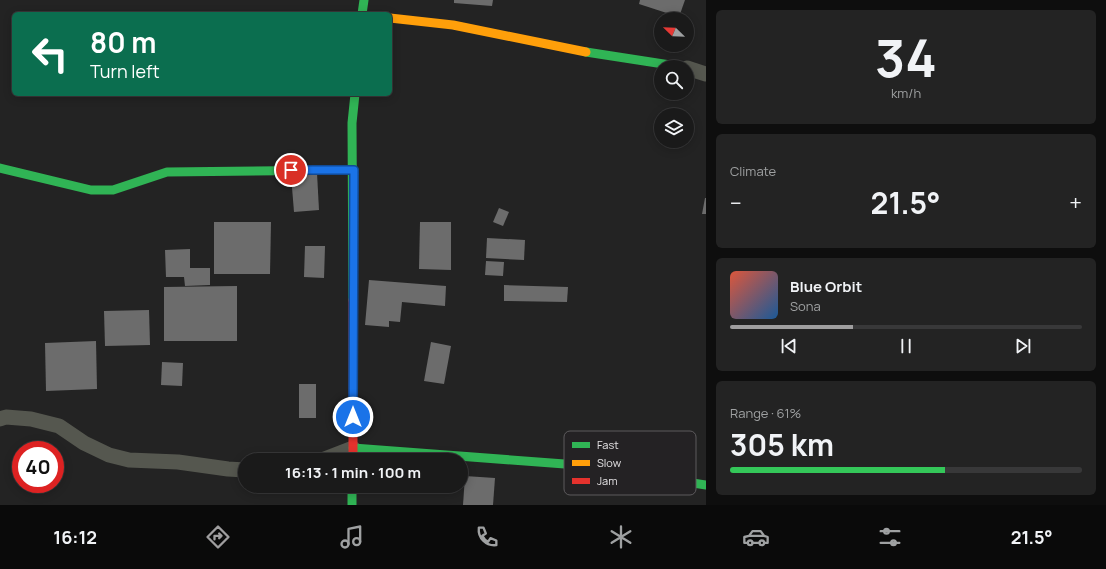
<!DOCTYPE html>
<html lang="en">
<head>
<meta charset="utf-8">
<style>
  :root { --surface:#1a1a1a; --page:#232323; --text:#f1f3f6; --muted:#9fa1a2; --line:#383839; --accent:#9f9e9f }
  body { margin:0; font-family:Manrope,sans-serif; background:var(--page); color:var(--text); height:100vh; display:flex; flex-direction:column; font-size:15px; white-space:nowrap }
  * { box-sizing:border-box; margin:0 }
  p { font-size:13px; color:var(--muted) }
  .icon { flex:none; width:22px; height:22px; fill:none; stroke:currentColor; stroke-width:2; stroke-linecap:round; stroke-linejoin:round }
  .map { position:relative; flex:1; overflow:hidden }
  .drawer { display:flex; flex-direction:column; gap:10px; padding:10px; background:#0e0e0e; width:400px }
  .drawer>* { flex:none }
  .banner { position:absolute; left:12px; top:12px; width:380px; height:84px; border-radius:6px; box-shadow:0 2px 10px #0003,0 0 0 1px var(--line); background:#0b6e4f; color:#fff; overflow:hidden }
  .needle { width:26px; rotate:293deg }
  .tools { position:absolute; left:654px; top:12px; display:grid; gap:8px }
  .tools a { display:grid; place-items:center; width:40px; height:40px; border-radius:50%; background:var(--surface); box-shadow:0 2px 10px #0003,0 0 0 1px var(--line); font-size:20px }
  .speed { position:absolute; left:12px; top:441px; display:flex; gap:8px; font-size:20px; font-weight:700; text-align:center }
  .speed>* { display:grid; place-content:center; width:52px; height:52px; border-radius:50%; background:var(--surface); box-shadow:0 2px 10px #0003,0 0 0 1px var(--line); line-height:1 }
  .speed .limit { border:6px solid #d22; background:#fff; color:#111 }
  .pin { position:absolute; display:grid; place-items:center; width:34px; height:34px; color:#fff; margin:-17px; border:2px solid #fff; border-radius:50%; box-shadow:0 1px 4px #0007 }
  .me { position:absolute; width:44px; margin:-22px; rotate:0deg; stroke-linejoin:round; filter:drop-shadow(0 0 3px #0008) }
  .turn { display:flex; align-items:center; gap:14px; height:84px; padding:0 12px; font-size:18px }
  .turn .icon { width:52px; height:52px; stroke-width:2.5 }
  .turn b { display:block; font-size:28px; line-height:34px }
  .big { font-size:30px; font-weight:700; line-height:1.1 }
  .drawer .tile { flex:1; display:flex; flex-direction:column; justify-content:center; gap:6px; min-width:0; padding:0 14px; border-radius:6px; background:var(--page) }
  .drawer .dial { align-items:center; gap:0 }
  .dial b { font-size:52px; line-height:1 }
  .song { display:flex; align-items:center; gap:12px }
  .cover { width:48px; height:48px; border-radius:6px; background:linear-gradient(135deg,hsl(10 70% 55%),hsl(210 70% 35%)) }
  .played { height:4px; border-radius:2px; background:linear-gradient(90deg,var(--accent) 35%,var(--line) 35%) }
  .keys { display:flex; justify-content:space-around; direction:ltr }
  .heat { display:flex; justify-content:space-between; align-items:center; font-size:22px; direction:ltr }
  .charge { height:6px; border-radius:3px; background:linear-gradient(90deg,#34c759 61%,var(--line) 0) }
  .trip { position:absolute; left:238px; top:453px; width:230px; height:40px; border-radius:20px; background:var(--surface); box-shadow:0 2px 10px #0003,0 0 0 1px var(--line); font-weight:700; line-height:40px; text-align:center }
  .tabs { display:flex; height:64px; justify-content:space-around; align-items:center; background:#0a0a0a; color:var(--muted) }
  .tabs .icon { width:28px; height:28px }
  .tabs .current { color:var(--accent) }
  .tabs b { font-size:18px; color:var(--text) }
  main { display:flex; flex:1; min-height:0 }
  .map>svg:first-child { display:block }
  .building { fill:#6c6c6c }
  .lines { fill:none; stroke-linecap:round; stroke-linejoin:round }
  .street { stroke:#55574f; stroke-width:15 }
  .fast { stroke:#30b455; stroke-width:9 }
  .slow { stroke:#ff9f0a; stroke-width:9 }
  .jam { stroke:#e5322d; stroke-width:9 }
  .route-casing { stroke:#114b97; stroke-width:10 }
  .route { stroke:#1a73e8; stroke-width:7 }
  .key { fill:#242224; stroke:#5d5b5d; stroke-width:1 }
  .key-label { font-size:11px; fill:#e2e0e2 }
</style>
</head>
<body>
<main>
<div class="map">
<svg width="706" height="505" viewBox="0 0 706 505">
  <rect width="100%" height="100%" fill="#232323"/>
  <g class="building">
    <path d="M454,0H493L492,6L454,3Z"/>
    <path d="M640,0H685L679,17L639,4Z"/>
    <path d="M317,173L319,210L294,212L291,175Z"/>
    <path d="M705,198H706V214H702Z"/>
    <path d="M499,208L509,212L503,226L493,222Z"/>
    <path d="M214,222H271L270,274H214Z"/>
    <path d="M420,222H451V270L419,269Z"/>
    <path d="M487,238L525,240L524,260L486,258Z"/>
    <path d="M305,246H325L324,278L304,277Z"/>
    <path d="M190,249V268H210V285L185,286L184,277H166L165,250Z"/>
    <path d="M486,261L504,262L503,276L485,275Z"/>
    <path d="M369,280L446,286L445,306L402,302L400,322L389,321V327L365,325Z"/>
    <path d="M504,285L568,287L567,302L504,301Z"/>
    <path d="M237,286V341H164V287Z"/>
    <path d="M149,310L150,345L105,346L104,311Z"/>
    <path d="M96,341L97,389L46,391L45,343Z"/>
    <path d="M431,342L451,346L444,384L424,381Z"/>
    <path d="M162,362L183,363L182,386L161,385Z"/>
    <rect x="299" y="384" width="17" height="34"/>
    <path d="M465,476L495,478L493,505H463Z"/>
  </g>
  <g class="lines">
    <g class="street">
      <path d="M687,68L706,74"/>
      <path d="M0,419L6,417L31,419L59,426L84,443L109,455L129,460L178,462L228,469L245,470"/>
      <path d="M322,460L353,448"/>
    </g>
    <g class="fast">
      <path d="M362,14L364,0"/>
      <path d="M586,52L683,67"/>
      <path d="M0,168L91,190H113L167,172L354,170"/>
      <path d="M353,300L352,123L355,94"/>
      <path d="M353,448L578,465L706,485"/>
      <path d="M352,486V505"/>
    </g>
    <path class="slow" d="M390,18L453,25L586,52"/>
    <path class="jam" d="M353,300V460"/>
  </g>
  <g class="lines">
    <defs>
      <path id="route" d="M291,170H354L353,417"/>
    </defs>
    <use href="#route" class="route-casing"/>
    <use href="#route" class="route"/>
  </g>
  <rect x="564" y="431" width="132" height="64" rx="6" class="key"/>
  <rect x="572" y="442" width="18" height="6" fill="#30b455"/>
  <rect x="572" y="460" width="18" height="6" fill="#ff9f0a"/>
  <rect x="572" y="478" width="18" height="6" fill="#e5322d"/>
  <g class="key-label">
    <text x="597" y="449">Fast</text>
    <text x="597" y="467">Slow</text>
    <text x="597" y="485">Jam</text>
  </g>
</svg>
<div class="tools">
<a><svg class="needle" viewBox="-14 -14 28 28"><path d="M0-13l5 13h-10z" fill="#e53935"/><path d="M0 13l5-13h-10z" fill="#9fa1a2"/></svg></a>
<a><svg class="icon" aria-label="search" viewBox="0 0 24 24"><circle cx="10" cy="10" r="6"/><path d="M15 15l6 6"/></svg></a>
<a><svg class="icon" aria-label="layers" viewBox="0 0 24 24"><path d="M12 4l9 5-9 5-9-5zM3 14l9 5 9-5"/></svg></a>
</div>
<div class="speed"><div class="limit">40</div></div>
<div class="pin" style="left:291px;top:170px;background:#d93025"><svg class="icon" aria-label="arrive" viewBox="0 0 24 24"><path d="M6 21V4h12l-3 4 3 4H6"/></svg></div>
<svg class="me" style="left:353px;top:417px" viewBox="-20 -20 40 40"><circle r="17" fill="#1a73e8" stroke="#fff" stroke-width="3"/><path d="M0-11L8 9 0 5-8 9z" fill="#fff"/></svg>
<div class="trip">16:13 · 1 min · 100 m</div>
<div class="banner">
<div class="turn"><svg class="icon" aria-label="left" viewBox="0 0 24 24"><path d="M17 20v-9H6M10 6l-5 5 5 5"/></svg><div><b>80 m</b>Turn left</div></div>
</div>
</div>
<section class="drawer">
<div class="tile dial"><b>34</b><p>km/h</p></div>
<div class="tile"><p>Climate</p>
<div class="heat"><a>−</a><b class="big">21.5°</b><a>+</a></div>
</div>
<div class="tile">
<div class="song"><i class="cover"></i><div><b>Blue Orbit</b><p>Sona</p></div></div>
<div class="played"></div>
<div class="keys"><svg class="icon" aria-label="previous" viewBox="0 0 24 24"><path d="M18 5L8 12l10 7zM5 5v14"/></svg><svg class="icon" aria-label="pause" viewBox="0 0 24 24"><path d="M8 5v14M16 5v14"/></svg><svg class="icon" aria-label="next" viewBox="0 0 24 24"><path d="M6 5l10 7-10 7zM19 5v14"/></svg></div>
</div>
<div class="tile"><p>Range · 61%</p><b class="big">305 km</b><div class="charge"></div></div>
</section>
</main>
<nav class="tabs">
<b>16:12</b>
<svg class="icon current" aria-label="directions" viewBox="0 0 24 24"><path d="M12 3l9 9-9 9-9-9zM9 14v-3h6M13 9l2 2-2 2"/></svg>
<svg class="icon" aria-label="music" viewBox="0 0 24 24"><path d="M9 18V5l10-2v13"/><circle cx="6" cy="18" r="3"/><circle cx="16" cy="16" r="3"/></svg>
<svg class="icon" aria-label="phone" viewBox="0 0 24 24"><path d="M5 4h4l2 5-3 2q2 4 5 5l2-3 5 2v4C11 20 4 13 5 4z"/></svg>
<svg class="icon" aria-label="climate" viewBox="0 0 24 24"><path d="M12 3v18M4 7l16 10M4 17L20 7"/></svg>
<svg class="icon" aria-label="car" viewBox="0 0 24 24"><path d="M5 17H2v-5l4-1 3-4h7l3 4 3 1v5h-3M9 17h6M6 11h13"/><circle cx="7" cy="17" r="2"/><circle cx="17" cy="17" r="2"/></svg>
<svg class="icon" aria-label="filters" viewBox="0 0 24 24"><path d="M4 7h16M4 17h16"/><circle cx="9" cy="7" r="2"/><circle cx="15" cy="17" r="2"/></svg>
<b>21.5°</b>
</nav>
</body>
</html>
